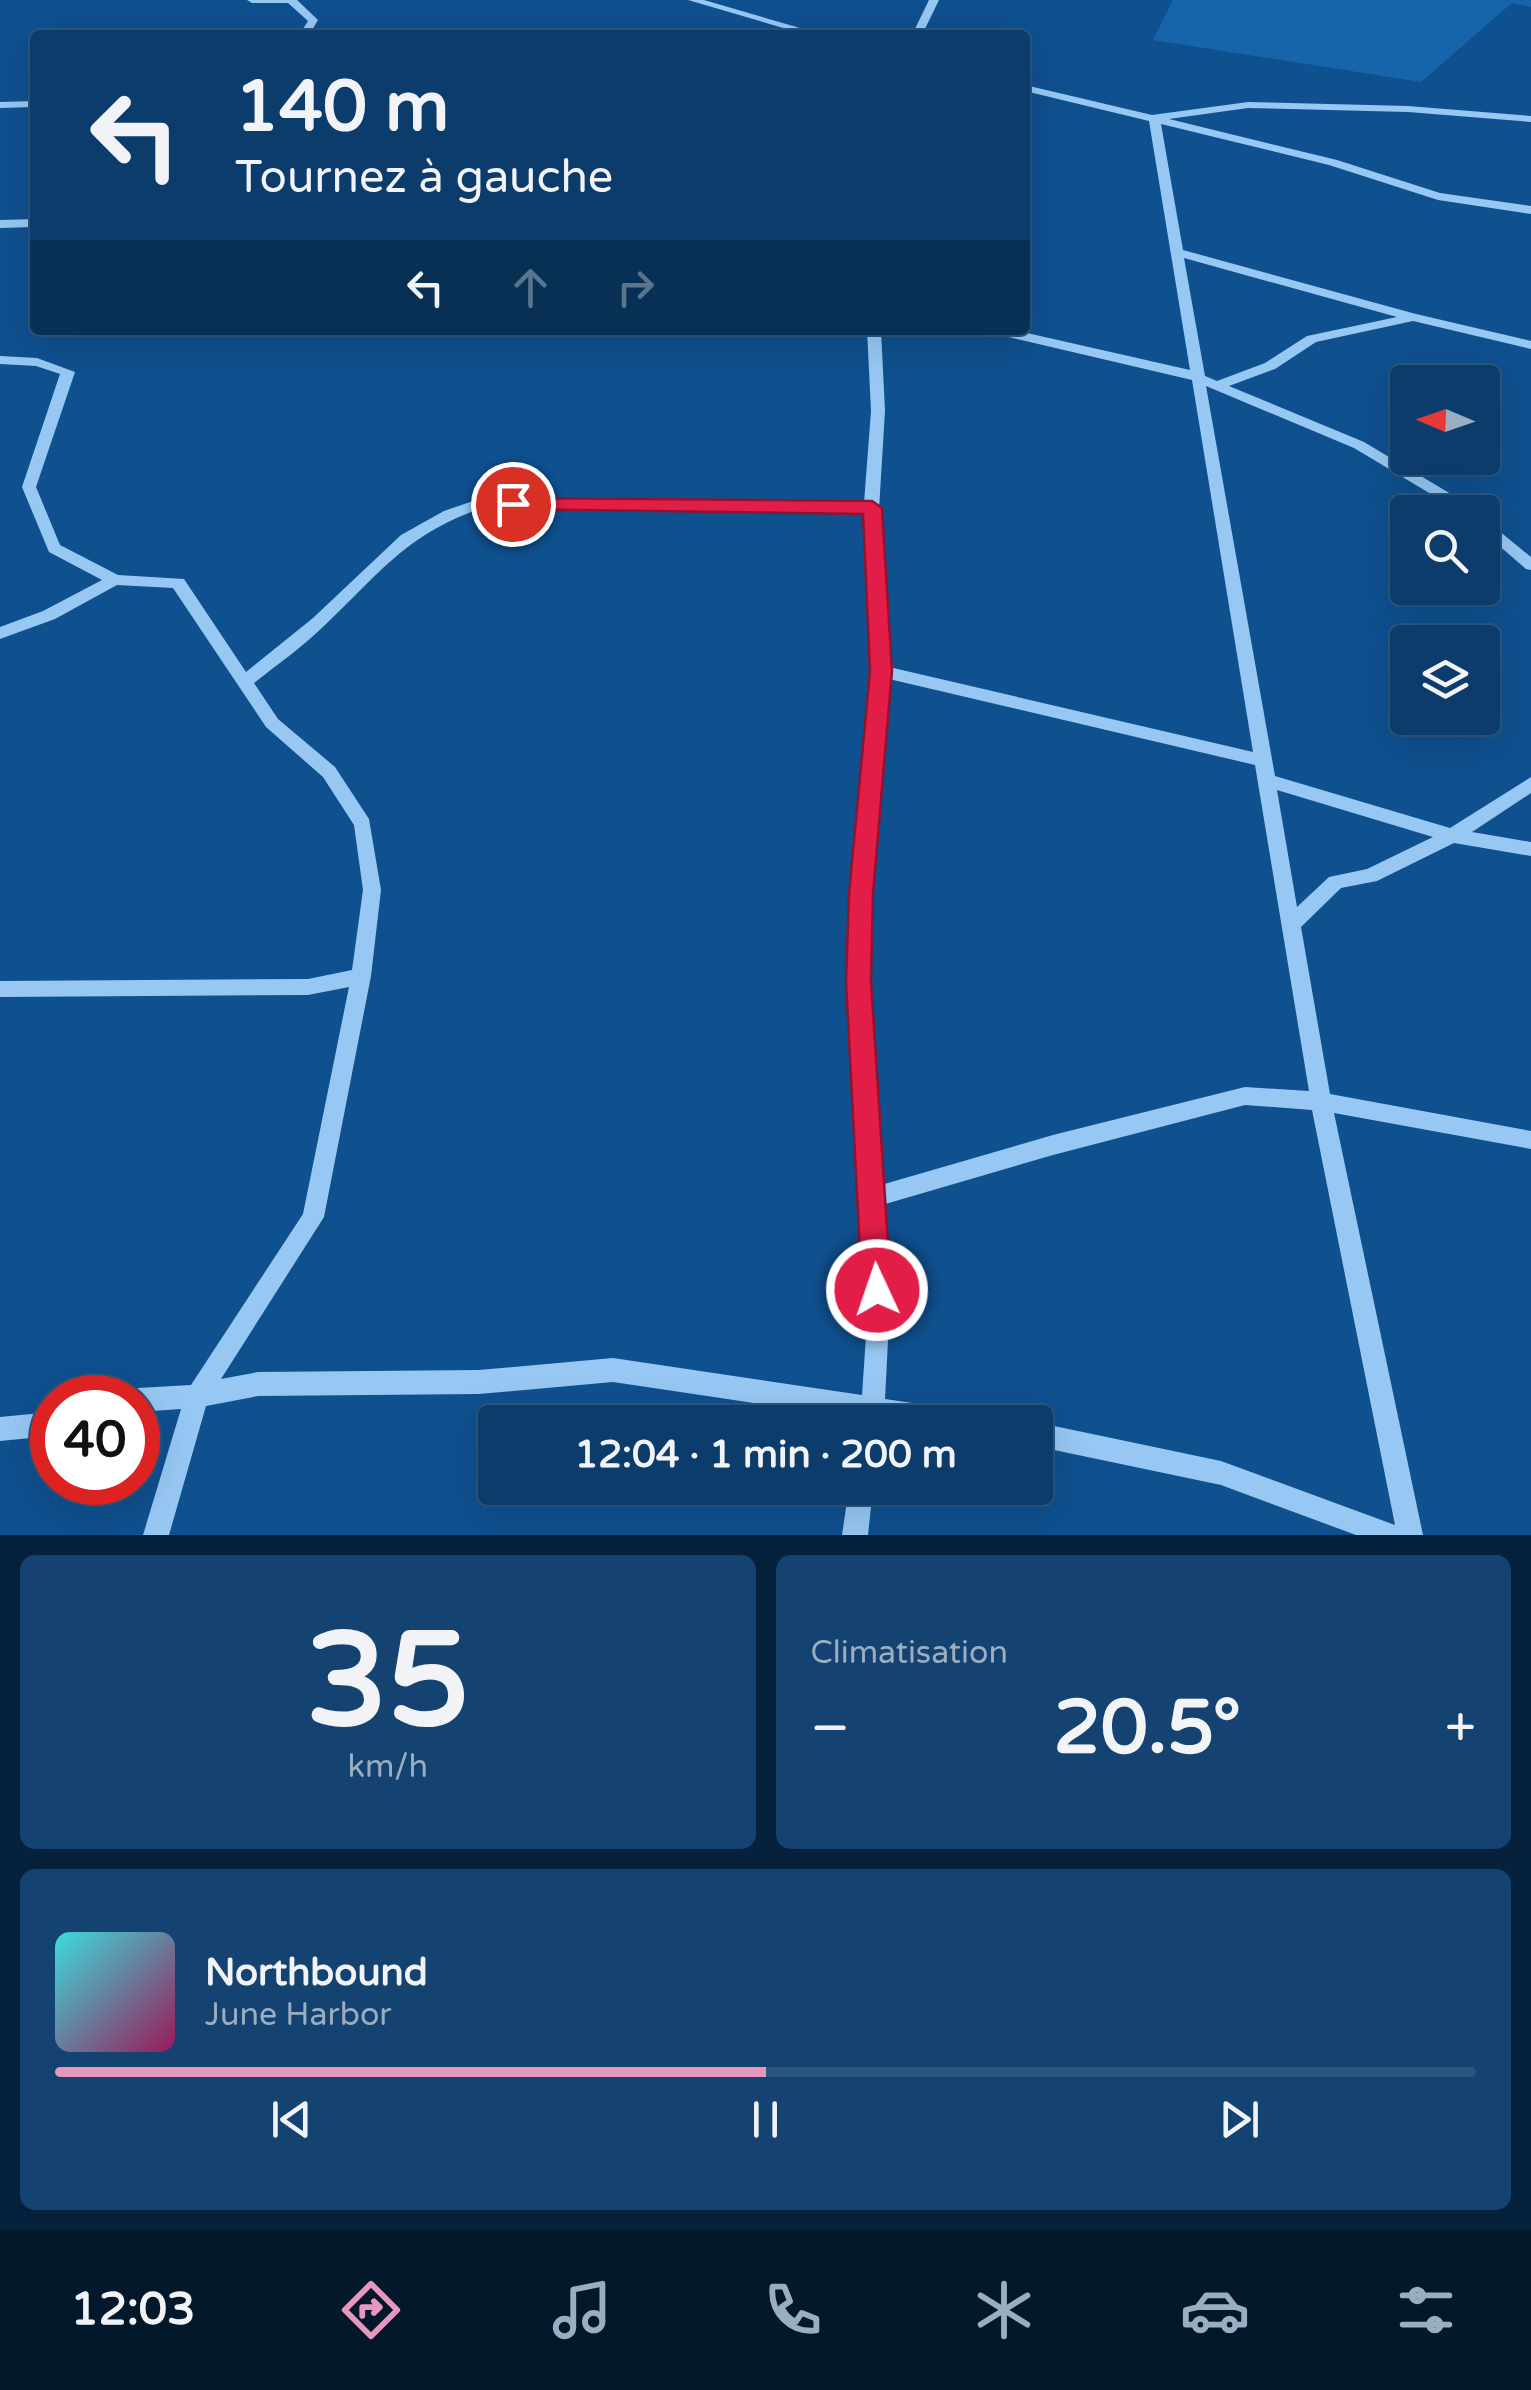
<!DOCTYPE html>
<html lang="fr">
<head>
<meta charset="utf-8">
<style>
  :root { --surface:#0b3c6b; --page:#144371; --text:#f1f3f6; --muted:#9aadc1; --line:#2b567e; --accent:#e797bd }
  body { margin:0; font-family:"Varela Round",sans-serif; background:var(--page); color:var(--text); height:100vh; display:flex; flex-direction:column; font-size:38px; white-space:nowrap }
  * { box-sizing:border-box; margin:0 }
  p { font-size:32px; color:var(--muted) }
  .icon { flex:none; width:55px; height:55px; fill:none; stroke:currentColor; stroke-width:2; stroke-linecap:round; stroke-linejoin:round }
  .map { position:relative; height:1535px; overflow:hidden }
  .details { display:flex; flex-direction:column; gap:20px; padding:20px; background:#06213b; flex:1 }
  .details>* { flex:none }
  .guide { position:absolute; left:30px; top:30px; width:1000px; height:305px; border-radius:10px; box-shadow:0 10px 40px #0002,0 0 0 2px var(--line); background:#0b3c6b; color:var(--text); overflow:hidden }
  .needle { width:65px; rotate:272deg }
  .controls { position:absolute; left:1390px; top:365px; display:grid; gap:20px }
  .controls a { display:grid; place-items:center; width:110px; height:110px; border-radius:10px; background:var(--surface); box-shadow:0 10px 40px #0002,0 0 0 2px var(--line); font-size:50px }
  .speed { position:absolute; left:30px; top:1375px; display:flex; gap:20px; font-size:50px; font-weight:700; text-align:center }
  .speed>* { display:grid; place-content:center; width:130px; height:130px; border-radius:50%; background:var(--surface); box-shadow:0 10px 40px #0002,0 0 0 2px var(--line); line-height:1 }
  .speed .limit { border:15px solid #d22; background:#fff; color:#111 }
  .pin { position:absolute; display:grid; place-items:center; width:85px; height:85px; color:#fff; margin:-42px; border:5px solid #fff; border-radius:50%; box-shadow:0 2px 10px #0007 }
  .me { position:absolute; width:110px; margin:-55px; rotate:357deg; stroke-linejoin:round; filter:drop-shadow(0 0 8px #0008) }
  .turn { display:flex; align-items:center; gap:35px; height:210px; padding:0 40px; font-size:45px }
  .turn .icon { width:130px; height:130px; stroke-width:2.5 }
  .turn b { display:block; font-size:70px; line-height:85px }
  .lanes { display:flex; align-items:center; height:95px; padding:0 40px; background:#0003; justify-content:center; gap:50px; direction:ltr }
  .lanes .off { opacity:.35 }
  .big { font-size:75px; font-weight:700; line-height:1.1 }
  .details .card { flex:1; display:flex; flex-direction:column; justify-content:center; gap:15px; min-width:0; padding:0 35px; border-radius:15px; background:var(--page) }
  .details .dial { align-items:center; gap:0 }
  .dial b { font-size:130px; line-height:1 }
  .song { display:flex; align-items:center; gap:30px }
  .cover { width:120px; height:120px; border-radius:15px; background:linear-gradient(135deg,hsl(180 70% 55%),hsl(330 70% 35%)) }
  .played { height:10px; border-radius:5px; background:linear-gradient(90deg,var(--accent) 50%,var(--line) 50%) }
  .keys { display:flex; justify-content:space-around; direction:ltr }
  .heat { display:flex; justify-content:space-between; align-items:center; font-size:55px; direction:ltr }
  .details .tiles { flex:1; display:grid; gap:20px; grid-template-columns:1fr 1fr }
  .card:last-child { grid-column:span 2 }
  .trip { position:absolute; left:478px; top:1405px; width:575px; height:100px; border-radius:10px; background:var(--surface); box-shadow:0 10px 40px #0002,0 0 0 2px var(--line); font-weight:700; line-height:100px; text-align:center }
  .menu { display:flex; height:160px; justify-content:space-around; align-items:center; background:#04182b; color:var(--muted) }
  .menu .icon { width:70px; height:70px }
  .menu .on { color:var(--accent) }
  .menu b { font-size:45px; color:var(--text) }
  .map>svg:first-child { display:block }
  .green { fill:#1664a9 }
  .lines { fill:none; stroke-linecap:round; stroke-linejoin:round }
  .minor { fill:#97c8f3; fill-rule:evenodd }
  .route { fill:#e11d48; stroke:#92132f; stroke-width:2.5 }
</style>
</head>
<body>
<div class="map">
<svg width="1531" height="1535" viewBox="0 0 1531 1535">
  <rect width="100%" height="100%" fill="#0f508f"/>
  <path class="green" d="M1173,0H1531V7L1512,3L1421,82L1153,40Z"/>
  <g class="lines">
    <g class="minor">
      <path d="M247,0H297L318,20L309,35H299L308,21L288,3H252Z"/>
      <path d="M688,0H704L824,35H807Z"/>
      <path d="M929,0H939L922,35H912Z"/>
      <path d="M1025,85L1152,115L1248,102L1408,106L1531,116V122L1408,112L1248,108L1169,119L1337,160L1440,193L1531,206V214L1438,200L1329,165L1161,124L1183,250L1416,314L1531,341V349L1413,321L1316,342L1275,369L1229,386L1364,442L1476,509L1478,512H1461L1354,448L1206,386L1275,776L1450,828L1531,777V793L1472,832L1531,842V856L1454,843L1377,881L1341,888L1301,927L1330,1094L1531,1131V1149L1334,1113L1423,1535H1356L1221,1485L1035,1446V1422L1221,1461L1395,1525L1312,1110L1245,1105L1053,1155L882,1205L889,1321L885,1399L960,1410L968,1414L972,1422H860V1419L613,1382L479,1394L258,1396L206,1406L169,1535H143L181,1409L138,1412V1398H127L130,1392L138,1388L191,1385L303,1214L349,987L308,995L0,997V981L308,979L352,970L363,890L354,825L323,777L266,727L173,588L117,585L55,619L0,639V627L43,611L102,580L49,552L22,487L60,374L36,366L0,364V356L37,358L75,372L36,487L60,545L118,575L184,579L246,672L313,618L401,535L444,511L473,501L864,503L871,411L867,330H881L885,411L878,526L889,667L1253,752L1192,380L996,334L989,330H1014L1190,370L1149,121L1025,91ZM1184,258L1397,317L1307,336L1265,363L1217,381L1205,376ZM479,509L863,513L873,671L852,895L848,981L867,1321L862,1395L613,1358L479,1370L258,1372L221,1379L324,1217L371,976L381,890L369,819L335,767L278,719L254,683C278,664 304,646 326,624C381,572 405,536 479,509ZM889,679L1255,765L1309,1091L1245,1087L1053,1135L881,1185L868,981L870,895ZM1277,790L1433,837L1367,869L1329,877L1297,907Z"/>
      <path d="M35,101V107L0,108V102Z"/>
      <path d="M35,219V227L0,228V220Z"/>
      <path d="M1482,517L1531,557V570L1526,569L1482,531Z"/>
      <path d="M52,1412V1436L0,1441V1417Z"/>
      <path d="M849,1488H873L868,1535H842Z"/>
    </g>
  </g>
  <path class="route" d="M513,498L872,501L882,508L892,671L873,894L871,981L891,1290L887,1300L877,1304L866,1300L862,1290L846,981L849,894L870,671L863,514L506,509L503,504Z"/>
</svg>
<div class="controls">
<a><svg class="needle" viewBox="-14 -14 28 28"><path d="M0-13l5 13h-10z" fill="#e53935"/><path d="M0 13l5-13h-10z" fill="#9aadc1"/></svg></a>
<a><svg class="icon" aria-label="search" viewBox="0 0 24 24"><circle cx="10" cy="10" r="6"/><path d="M15 15l6 6"/></svg></a>
<a><svg class="icon" aria-label="layers" viewBox="0 0 24 24"><path d="M12 4l9 5-9 5-9-5zM3 14l9 5 9-5"/></svg></a>
</div>
<div class="speed"><div class="limit">40</div></div>
<div class="pin" style="left:513px;top:504px;background:#d93025"><svg class="icon" aria-label="arrive" viewBox="0 0 24 24"><path d="M6 21V4h12l-3 4 3 4H6"/></svg></div>
<svg class="me" style="left:877px;top:1290px" viewBox="-20 -20 40 40"><circle r="17" fill="#e11d48" stroke="#fff" stroke-width="3"/><path d="M0-11L8 9 0 5-8 9z" fill="#fff"/></svg>
<div class="trip">12:04 · 1 min · 200 m</div>
<div class="guide">
<div class="turn"><svg class="icon" aria-label="left" viewBox="0 0 24 24"><path d="M17 20v-9H6M10 6l-5 5 5 5"/></svg><div><b>140 m</b>Tournez à gauche</div></div>
<div class="lanes"><svg class="icon" aria-label="left" viewBox="0 0 24 24"><path d="M17 20v-9H6M10 6l-5 5 5 5"/></svg><svg class="icon off" aria-label="ahead" viewBox="0 0 24 24"><path d="M12 20V5M6 11l6-6 6 6"/></svg><svg class="icon off" aria-label="right" viewBox="0 0 24 24"><path d="M7 20v-9h11M14 6l5 5-5 5"/></svg></div>
</div>
</div>
<section class="details">
<div class="tiles">
<div class="card dial"><b>35</b><p>km/h</p></div>
<div class="card"><p>Climatisation</p>
<div class="heat"><a>−</a><b class="big">20.5°</b><a>+</a></div>
</div>
<div class="card">
<div class="song"><i class="cover"></i><div><b>Northbound</b><p>June Harbor</p></div></div>
<div class="played"></div>
<div class="keys"><svg class="icon" aria-label="previous" viewBox="0 0 24 24"><path d="M18 5L8 12l10 7zM5 5v14"/></svg><svg class="icon" aria-label="pause" viewBox="0 0 24 24"><path d="M8 5v14M16 5v14"/></svg><svg class="icon" aria-label="next" viewBox="0 0 24 24"><path d="M6 5l10 7-10 7zM19 5v14"/></svg></div>
</div>
</div>
</section>
<nav class="menu">
<b>12:03</b>
<svg class="icon on" aria-label="directions" viewBox="0 0 24 24"><path d="M12 3l9 9-9 9-9-9zM9 14v-3h6M13 9l2 2-2 2"/></svg>
<svg class="icon" aria-label="music" viewBox="0 0 24 24"><path d="M9 18V5l10-2v13"/><circle cx="6" cy="18" r="3"/><circle cx="16" cy="16" r="3"/></svg>
<svg class="icon" aria-label="phone" viewBox="0 0 24 24"><path d="M5 4h4l2 5-3 2q2 4 5 5l2-3 5 2v4C11 20 4 13 5 4z"/></svg>
<svg class="icon" aria-label="climate" viewBox="0 0 24 24"><path d="M12 3v18M4 7l16 10M4 17L20 7"/></svg>
<svg class="icon" aria-label="car" viewBox="0 0 24 24"><path d="M5 17H2v-5l4-1 3-4h7l3 4 3 1v5h-3M9 17h6M6 11h13"/><circle cx="7" cy="17" r="2"/><circle cx="17" cy="17" r="2"/></svg>
<svg class="icon" aria-label="filters" viewBox="0 0 24 24"><path d="M4 7h16M4 17h16"/><circle cx="9" cy="7" r="2"/><circle cx="15" cy="17" r="2"/></svg>
</nav>
</body>
</html>
